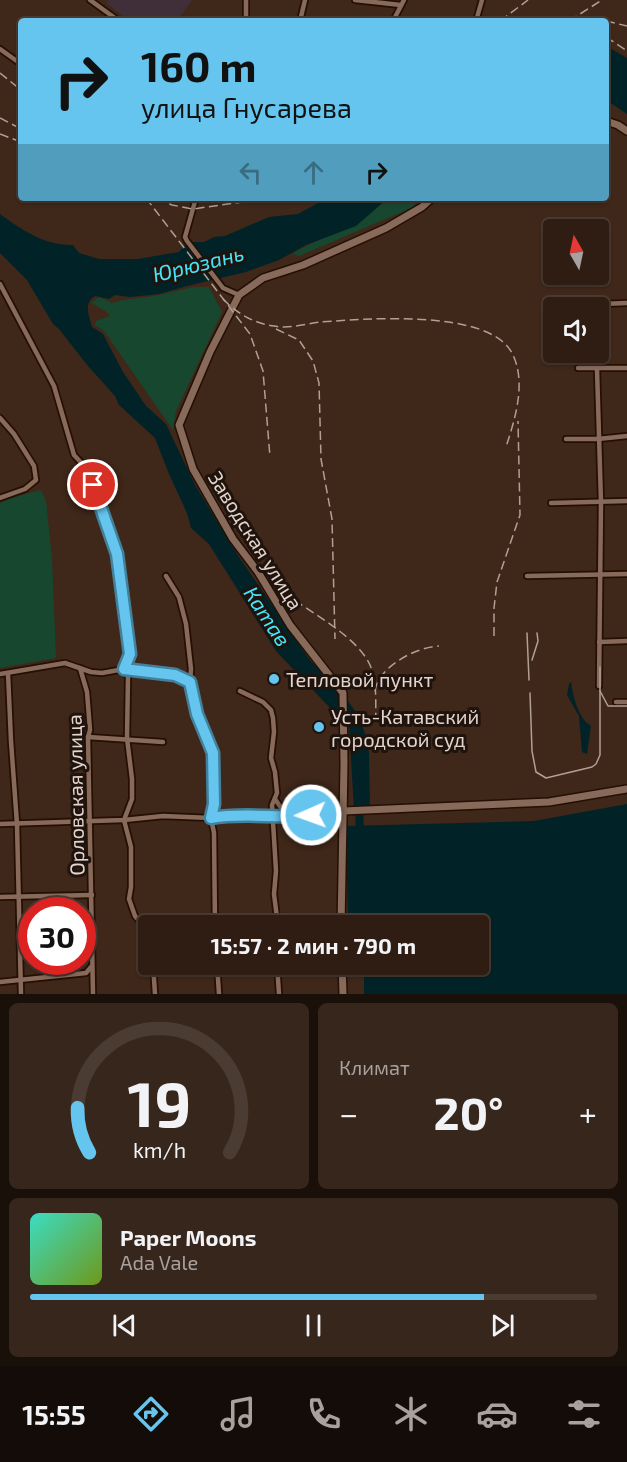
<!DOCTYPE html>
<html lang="ru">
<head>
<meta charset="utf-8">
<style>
  :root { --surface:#2f1d13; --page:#37261c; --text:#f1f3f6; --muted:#a7a2a0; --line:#4a3b33; --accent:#65c5ee }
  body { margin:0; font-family:"Exo 2",sans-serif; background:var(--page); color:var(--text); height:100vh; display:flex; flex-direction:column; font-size:22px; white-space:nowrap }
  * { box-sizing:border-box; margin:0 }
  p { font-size:20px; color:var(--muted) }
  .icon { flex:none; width:33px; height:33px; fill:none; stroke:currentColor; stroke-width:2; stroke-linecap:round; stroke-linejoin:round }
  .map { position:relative; height:994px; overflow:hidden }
  .panel { display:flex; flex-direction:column; gap:9px; padding:9px; background:#1a100a; flex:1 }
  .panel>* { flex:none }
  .top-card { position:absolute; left:18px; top:18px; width:591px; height:183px; border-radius:6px; box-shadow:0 2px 4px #0004,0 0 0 2px var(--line); background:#65c5ee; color:#111; overflow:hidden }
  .needle { width:39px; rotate:351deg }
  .tools { position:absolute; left:543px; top:219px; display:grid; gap:12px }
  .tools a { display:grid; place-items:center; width:66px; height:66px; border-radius:6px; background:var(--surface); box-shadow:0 2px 4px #0004,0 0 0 2px var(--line); font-size:30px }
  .speed { position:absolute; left:18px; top:897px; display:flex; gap:12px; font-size:30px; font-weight:700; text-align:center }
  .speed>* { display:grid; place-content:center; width:78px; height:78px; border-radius:50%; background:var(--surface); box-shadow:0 2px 4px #0004,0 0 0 2px var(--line); line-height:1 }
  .speed .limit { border:9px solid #d22; background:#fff; color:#111 }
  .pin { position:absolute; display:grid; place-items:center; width:51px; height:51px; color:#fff; margin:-26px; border:3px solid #fff; border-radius:50%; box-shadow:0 2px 6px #0007 }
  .me { position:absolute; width:66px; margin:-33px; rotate:268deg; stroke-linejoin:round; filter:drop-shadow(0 0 4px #0008) }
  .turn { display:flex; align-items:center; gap:21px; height:126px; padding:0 24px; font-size:27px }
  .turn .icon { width:78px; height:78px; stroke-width:2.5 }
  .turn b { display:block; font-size:42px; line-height:51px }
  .lanes { display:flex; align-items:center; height:57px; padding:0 24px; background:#0003; justify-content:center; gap:30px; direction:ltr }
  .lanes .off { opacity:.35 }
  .big { font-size:45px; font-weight:700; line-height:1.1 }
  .panel .card { flex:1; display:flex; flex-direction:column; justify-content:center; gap:9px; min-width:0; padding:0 21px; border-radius:9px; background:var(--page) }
  .panel .dial { align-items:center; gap:0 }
  .dial svg { height:156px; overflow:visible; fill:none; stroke:var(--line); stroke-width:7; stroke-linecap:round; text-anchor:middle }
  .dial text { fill:var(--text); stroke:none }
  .song { display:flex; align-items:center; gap:18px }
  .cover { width:72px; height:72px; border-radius:9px; background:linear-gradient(135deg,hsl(170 70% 55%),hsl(80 70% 35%)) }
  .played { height:6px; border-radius:3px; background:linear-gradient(90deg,var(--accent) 80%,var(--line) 80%) }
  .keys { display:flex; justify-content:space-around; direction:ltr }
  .heat { display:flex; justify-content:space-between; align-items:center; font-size:33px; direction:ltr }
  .panel .tiles { flex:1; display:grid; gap:9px; grid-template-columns:1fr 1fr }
  .card:last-child { grid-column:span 2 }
  .trip { position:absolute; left:138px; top:915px; width:351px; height:60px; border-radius:6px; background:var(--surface); box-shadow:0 2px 4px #0004,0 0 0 2px var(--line); font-weight:700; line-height:60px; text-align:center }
  .menu { display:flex; height:96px; justify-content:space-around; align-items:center; background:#130c08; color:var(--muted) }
  .menu .icon { width:42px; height:42px }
  .menu .active { color:var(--accent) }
  .menu b { font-size:27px; color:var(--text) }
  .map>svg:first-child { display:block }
  .medical { fill:#402f39 }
  .green { fill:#17482f }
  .water { fill:#012328 }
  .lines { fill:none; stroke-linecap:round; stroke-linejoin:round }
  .river { stroke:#012328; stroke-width:8 }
  .street-casing { stroke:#250f03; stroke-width:8 }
  .secondary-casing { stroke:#250f03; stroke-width:10 }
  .street { stroke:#876a5a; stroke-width:4.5 }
  .secondary { stroke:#876a5a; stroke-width:7 }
  .tram { stroke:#b2a095; stroke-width:1.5 }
  .rail { stroke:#b2a095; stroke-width:1.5; stroke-dasharray:9 4.5; stroke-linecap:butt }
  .route-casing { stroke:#42809b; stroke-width:15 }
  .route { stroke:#65c5ee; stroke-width:10 }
  .poi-dot { fill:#65c5ee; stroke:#1e130d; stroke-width:2 }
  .labels { text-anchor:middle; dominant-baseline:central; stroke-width:6; stroke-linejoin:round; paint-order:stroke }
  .street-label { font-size:20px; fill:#e4d4cb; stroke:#1e130d }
  .poi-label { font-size:20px; fill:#e4d4cb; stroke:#1e130d; text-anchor:start }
  .water-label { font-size:21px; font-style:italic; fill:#46e5f9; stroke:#1e130d }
</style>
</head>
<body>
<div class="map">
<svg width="627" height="994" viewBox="0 0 627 994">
  <rect width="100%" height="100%" fill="#3f2719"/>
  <path class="medical" d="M109,0H192L177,21H130L106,3Z"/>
  <g class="green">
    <path d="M388,198H421L411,208L299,256L292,254C314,240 340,233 362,220C369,216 380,204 388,198Z"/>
    <path d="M194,287H209L222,312L176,411L173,430L104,331L95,325L96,321L110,316L106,311L91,303L99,297L112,303L122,300L154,296Z"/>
    <path d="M41,490L46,501L52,559L56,658L0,668V503L7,499Z"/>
  </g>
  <g class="water">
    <path d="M606,46L627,58V114L606,100Z"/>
    <path d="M327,198H388L356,226L306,245L279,260L246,272L187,286L159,294L130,297L115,295L109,299L95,296C83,303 89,315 92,327L103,334L123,372L146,406L166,424L195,485L239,557L309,659L348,701L358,715L366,736L369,753L370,808L354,809L349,725L332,710L276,651L209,544L191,528L187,513L169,474L155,438L119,405L115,396L88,366L59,329L53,324L27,280L0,253V214C22,230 45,246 73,245L79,253L99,259H138L179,252L188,242H204L214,237L225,236L269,217L298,214Z"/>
    <path d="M571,682C573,696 578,718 591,726L587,754L582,752L579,716L567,695L569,684Z"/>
    <path d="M627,804V994H364V965L478,964V926L348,925L346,826L534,821Z"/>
  </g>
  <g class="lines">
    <path class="river" d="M359,805L360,835"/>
    <defs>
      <g id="street">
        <path d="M90,0L119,21"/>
        <path d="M246,0V21"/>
        <path d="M355,0L401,5"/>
        <path d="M300,21L305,0"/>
        <path d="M393,21L404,0"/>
        <path d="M476,21L482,0"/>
        <path d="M0,49L21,64"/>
        <path d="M196,198L185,237L187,241L223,288L239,295"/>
        <path d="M0,284L54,386L74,455L88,470L115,547L130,654L124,669L128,677L127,738L132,779V799L124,820L131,847V887L129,899L135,916L148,931"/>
        <path d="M602,304L627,303"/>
        <path d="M578,368H627"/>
        <path d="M597,369L601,502L599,686"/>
        <path d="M0,418L14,434L34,466L36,480L25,489L0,498"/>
        <path d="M566,439H598L627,436"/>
        <path d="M551,503L627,501"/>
        <path d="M166,576L179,597L186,624L191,669L190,682L197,714L213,753L214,804L211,818L214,833L215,926"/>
        <path d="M527,576L627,574"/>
        <path d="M599,642L627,641"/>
        <path d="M80,668L87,692L90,730L88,737L93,994"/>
        <path d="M8,673L11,741L17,824L21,994"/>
        <path d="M0,674L65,663L91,672L102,673L124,669L175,675L190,682"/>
        <path d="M240,691L263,702L271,710L273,718L274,732L271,758L275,772L277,793L272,805L276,871L274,894L278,926"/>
        <path d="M616,702H627"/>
        <path d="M88,737L163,742"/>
        <path d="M275,799L288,818"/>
        <path d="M0,824L124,820L163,816L211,818L273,815L288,818L343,811"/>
        <path d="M0,897L92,895"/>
        <path d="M153,964L155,994"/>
        <path d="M217,964L219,994"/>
        <path d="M277,964L279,994"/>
        <path d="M0,982L86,973L91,967"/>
      </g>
      <g id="secondary">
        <path d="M606,121L618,125L627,131"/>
        <path d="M343,811L549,802L627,789"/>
        <path d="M341,926L344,764L343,693L290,625L258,572L233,539L193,469L179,425L210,352L239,295L263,278L303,265L386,228L422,207L432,198"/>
        <path d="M342,964L343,994"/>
      </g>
    </defs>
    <use href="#street" class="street-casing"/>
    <use href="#secondary" class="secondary-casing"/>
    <use href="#street" class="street"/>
    <use href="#secondary" class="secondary"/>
    <g class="tram">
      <path d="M527,633L529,680"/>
      <path d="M532,660L538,641L537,633"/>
      <path d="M600,691L608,706H627"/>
      <path d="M530,693L532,751L536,772L546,778L592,767L596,764L600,755V667"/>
    </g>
    <g class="rail">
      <path d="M500,21L528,0"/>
      <path d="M569,21L602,0"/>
      <path d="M590,21H603"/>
      <path d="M606,21L627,26"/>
      <path d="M606,37L627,51"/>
      <path d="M0,73L21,90"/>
      <path d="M0,118L21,129"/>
      <path d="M0,134L21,142"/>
      <path d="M146,198L250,334L263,371L270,457"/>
      <path d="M157,198L172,205L193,209L270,198"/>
      <path d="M223,299C238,314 253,323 274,326C289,329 305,324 320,322C364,319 488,308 512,353C527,382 515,419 506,447"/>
      <path d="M276,329L299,340L313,361L319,383L321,459L332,519L335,639"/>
      <path d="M266,572C275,582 285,592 296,601C319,617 358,639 370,665C378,683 375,706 376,725"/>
      <path d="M494,636V608L497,582L520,515L518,421"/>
      <path d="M375,691C378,667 416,647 439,646"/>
    </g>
  </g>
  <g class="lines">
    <defs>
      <path id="route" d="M93,485L117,554L130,654L124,669L175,675L190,682L197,714L213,753L214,804L211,818C244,812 278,819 311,815"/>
    </defs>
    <use href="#route" class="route-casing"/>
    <use href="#route" class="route"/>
  </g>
  <g class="poi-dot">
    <circle cx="274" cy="679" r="6"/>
    <circle cx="319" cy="727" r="6"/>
  </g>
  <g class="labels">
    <g class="street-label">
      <text transform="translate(256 540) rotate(58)">Заводская улица</text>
      <text transform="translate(75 795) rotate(-91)">Орловская улица</text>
    </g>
    <g class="poi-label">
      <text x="286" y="679">Тепловой пункт</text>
      <text x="331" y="716">Усть-Катавский<tspan x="331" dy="23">городской суд</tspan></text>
    </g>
    <g class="water-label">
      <text transform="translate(198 263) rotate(-14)">Юрюзань</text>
      <text transform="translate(268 616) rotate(57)">Катав</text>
    </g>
  </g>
</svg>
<div class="tools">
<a><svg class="needle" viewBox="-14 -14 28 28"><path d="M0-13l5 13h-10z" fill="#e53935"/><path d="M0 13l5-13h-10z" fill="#a7a2a0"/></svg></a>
<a><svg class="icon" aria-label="sound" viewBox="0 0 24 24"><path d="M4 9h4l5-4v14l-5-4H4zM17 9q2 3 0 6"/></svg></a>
</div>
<div class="speed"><div class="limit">30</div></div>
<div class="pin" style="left:93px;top:485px;background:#d93025"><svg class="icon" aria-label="arrive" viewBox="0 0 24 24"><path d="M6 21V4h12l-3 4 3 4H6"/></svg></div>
<svg class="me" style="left:311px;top:815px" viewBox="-20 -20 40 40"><circle r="17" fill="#65c5ee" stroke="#fff" stroke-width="3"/><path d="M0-11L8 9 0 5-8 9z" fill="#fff"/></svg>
<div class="trip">15:57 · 2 мин · 790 m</div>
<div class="top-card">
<div class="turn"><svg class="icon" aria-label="right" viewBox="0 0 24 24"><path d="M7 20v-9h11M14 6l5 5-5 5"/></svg><div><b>160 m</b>улица Гнусарева</div></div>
<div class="lanes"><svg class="icon off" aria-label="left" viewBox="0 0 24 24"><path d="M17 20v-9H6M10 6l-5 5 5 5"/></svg><svg class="icon off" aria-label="ahead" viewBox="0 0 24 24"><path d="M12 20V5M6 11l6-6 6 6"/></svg><svg class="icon" aria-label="right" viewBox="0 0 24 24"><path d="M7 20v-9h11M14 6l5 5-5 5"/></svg></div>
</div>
</div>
<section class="panel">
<div class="tiles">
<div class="card dial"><svg viewBox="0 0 100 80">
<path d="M14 69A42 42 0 1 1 86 69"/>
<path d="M14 69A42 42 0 0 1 8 46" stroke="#65c5ee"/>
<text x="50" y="56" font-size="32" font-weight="700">19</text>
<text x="50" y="72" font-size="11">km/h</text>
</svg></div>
<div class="card"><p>Климат</p>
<div class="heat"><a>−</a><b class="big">20°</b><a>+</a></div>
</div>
<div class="card">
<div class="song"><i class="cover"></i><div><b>Paper Moons</b><p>Ada Vale</p></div></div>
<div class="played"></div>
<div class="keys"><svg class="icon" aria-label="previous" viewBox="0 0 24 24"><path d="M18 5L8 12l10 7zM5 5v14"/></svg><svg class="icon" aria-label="pause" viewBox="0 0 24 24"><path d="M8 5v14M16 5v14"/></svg><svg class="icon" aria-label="next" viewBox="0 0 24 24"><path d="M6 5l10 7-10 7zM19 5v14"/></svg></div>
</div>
</div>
</section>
<nav class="menu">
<b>15:55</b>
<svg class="icon active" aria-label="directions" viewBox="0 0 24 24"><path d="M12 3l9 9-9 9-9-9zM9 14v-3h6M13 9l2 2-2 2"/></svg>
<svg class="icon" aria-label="music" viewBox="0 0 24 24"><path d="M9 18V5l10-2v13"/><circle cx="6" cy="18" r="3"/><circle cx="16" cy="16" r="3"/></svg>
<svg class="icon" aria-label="phone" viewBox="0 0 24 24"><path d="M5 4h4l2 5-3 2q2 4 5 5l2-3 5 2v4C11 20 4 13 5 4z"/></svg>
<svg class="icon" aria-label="climate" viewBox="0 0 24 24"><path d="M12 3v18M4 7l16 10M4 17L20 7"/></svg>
<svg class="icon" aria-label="car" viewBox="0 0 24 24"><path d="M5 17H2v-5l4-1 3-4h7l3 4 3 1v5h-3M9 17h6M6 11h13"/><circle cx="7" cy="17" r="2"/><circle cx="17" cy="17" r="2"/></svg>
<svg class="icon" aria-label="filters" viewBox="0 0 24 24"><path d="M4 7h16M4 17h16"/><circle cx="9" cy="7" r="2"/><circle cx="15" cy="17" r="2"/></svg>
</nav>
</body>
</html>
